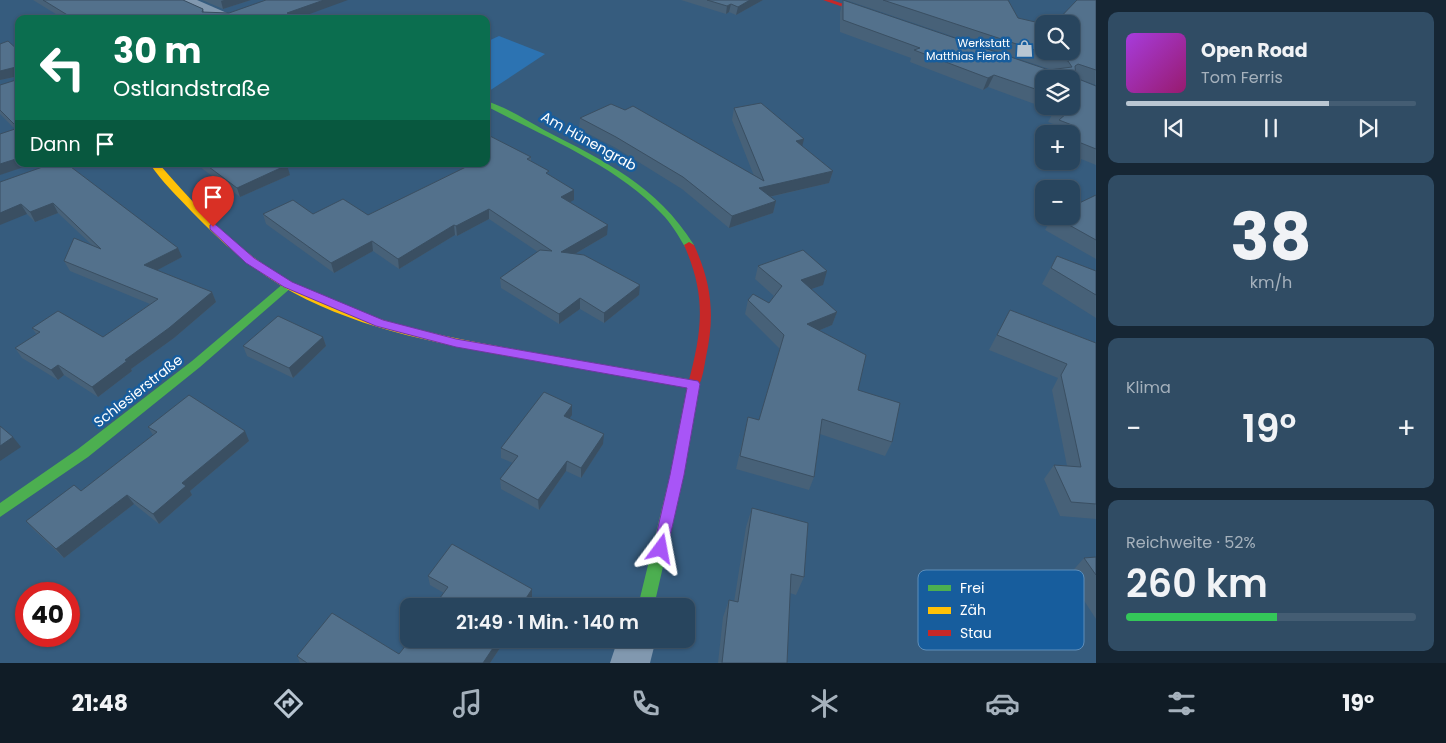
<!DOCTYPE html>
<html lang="de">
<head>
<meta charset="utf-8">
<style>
  :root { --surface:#28455e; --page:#304c64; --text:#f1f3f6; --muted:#a5b1bc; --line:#445d73; --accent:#b9c6d2 }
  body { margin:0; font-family:Poppins,sans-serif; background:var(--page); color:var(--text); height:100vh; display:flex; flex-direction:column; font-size:19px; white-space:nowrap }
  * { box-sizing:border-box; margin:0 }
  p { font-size:16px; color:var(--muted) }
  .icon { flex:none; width:28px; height:28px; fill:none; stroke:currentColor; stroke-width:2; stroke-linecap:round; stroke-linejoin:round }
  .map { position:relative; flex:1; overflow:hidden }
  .panel { display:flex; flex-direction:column; gap:12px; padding:12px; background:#162634; width:350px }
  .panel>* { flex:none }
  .banner { position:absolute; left:15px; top:15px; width:475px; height:152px; border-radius:10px; box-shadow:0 1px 4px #0004,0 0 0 1px var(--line); background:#0b6e4f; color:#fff; overflow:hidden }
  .controls { position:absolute; left:1035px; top:15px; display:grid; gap:10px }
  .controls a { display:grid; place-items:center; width:45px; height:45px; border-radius:10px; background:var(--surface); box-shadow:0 1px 4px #0004,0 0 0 1px var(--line); font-size:25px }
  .speed { position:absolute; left:15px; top:582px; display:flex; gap:10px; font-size:25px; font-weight:700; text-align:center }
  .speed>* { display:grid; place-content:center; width:65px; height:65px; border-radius:50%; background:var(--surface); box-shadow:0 1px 4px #0004,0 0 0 1px var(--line); line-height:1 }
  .speed .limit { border:8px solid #d22; background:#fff; color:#111 }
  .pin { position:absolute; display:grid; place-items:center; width:42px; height:42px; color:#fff; margin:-51px -21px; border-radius:50% 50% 50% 0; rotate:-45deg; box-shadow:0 0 5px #0007 }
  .pin .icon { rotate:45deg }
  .me { position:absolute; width:55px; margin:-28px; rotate:13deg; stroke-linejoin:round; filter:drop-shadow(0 0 4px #0008) }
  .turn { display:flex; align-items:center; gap:18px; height:105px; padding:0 15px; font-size:22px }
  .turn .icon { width:65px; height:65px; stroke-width:2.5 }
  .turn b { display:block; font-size:35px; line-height:42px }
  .then { display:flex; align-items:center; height:48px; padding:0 15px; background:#0003; gap:10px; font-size:19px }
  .big { font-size:38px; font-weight:600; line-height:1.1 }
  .panel .widget { flex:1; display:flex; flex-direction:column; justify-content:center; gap:8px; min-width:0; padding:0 18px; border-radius:10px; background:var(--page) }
  .panel .dial { align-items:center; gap:0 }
  .dial b { font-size:65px; line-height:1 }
  .song { display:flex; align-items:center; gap:15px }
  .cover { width:60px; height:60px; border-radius:8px; background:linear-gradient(135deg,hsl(280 70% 55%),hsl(320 70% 35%)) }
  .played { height:5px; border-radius:2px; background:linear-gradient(90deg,var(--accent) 70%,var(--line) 70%) }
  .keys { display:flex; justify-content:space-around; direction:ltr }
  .heat { display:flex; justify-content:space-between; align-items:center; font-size:28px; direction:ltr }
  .charge { height:8px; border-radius:4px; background:linear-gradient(90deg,#34c759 52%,var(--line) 0) }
  .trip { position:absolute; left:400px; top:598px; width:295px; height:50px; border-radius:10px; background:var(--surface); box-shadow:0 1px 4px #0004,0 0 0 1px var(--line); font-weight:600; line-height:50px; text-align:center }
  .tabs { display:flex; height:80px; justify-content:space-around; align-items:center; background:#101c26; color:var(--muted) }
  .tabs .icon { width:35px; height:35px }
  .tabs .current { color:var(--accent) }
  .tabs b { font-size:22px; color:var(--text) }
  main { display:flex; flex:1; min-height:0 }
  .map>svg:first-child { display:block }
  .green { fill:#2c73b2 }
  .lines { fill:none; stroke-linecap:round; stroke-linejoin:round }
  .street { fill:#8198af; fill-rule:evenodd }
  .fast { fill:#4caf50; fill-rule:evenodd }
  .slow { fill:#ffc107; fill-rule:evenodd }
  .jam { fill:#c62828; fill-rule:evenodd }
  .wall { fill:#476178; fill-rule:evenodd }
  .shaded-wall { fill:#3a4f62 }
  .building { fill:#53718c; stroke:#3a4f62 }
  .route { fill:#a855f7; stroke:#6d37a1 }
  .labels { text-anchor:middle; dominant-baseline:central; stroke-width:5; stroke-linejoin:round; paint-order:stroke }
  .far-poi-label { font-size:11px; fill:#fff; stroke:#175d9d; text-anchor:end }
  .street-label { font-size:14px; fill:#fff; stroke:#175d9d }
  .key { fill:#175d9d; stroke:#5d8eba; stroke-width:1 }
  .key-label { font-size:14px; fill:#fff }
</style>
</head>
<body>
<main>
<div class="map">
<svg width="1096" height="663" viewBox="0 0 1096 663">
  <rect width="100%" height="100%" fill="#365c7e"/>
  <path class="green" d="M499,36L545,54L486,93V42Z"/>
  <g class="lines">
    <g class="street">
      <path d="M176,0H197L227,13L229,16L227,19H214L179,3Z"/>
      <path d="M618,639H656L650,663H610Z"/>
    </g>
    <g class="fast">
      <path d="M486,101C506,107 526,120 544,130C606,162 656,185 694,245L693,247H685C678,235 671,223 661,213C617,166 543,136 486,106Z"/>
      <path d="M288,282L293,285L292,287L200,367L88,457L0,517V503L78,449L192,361L284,283Z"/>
      <path d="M530,352L694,380L698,381L700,384L684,475L654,606H638L670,475L687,387L526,359L524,356L526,353Z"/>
    </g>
    <path class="slow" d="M150,164H159C189,198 219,232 256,259C335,318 436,335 530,352L536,356L530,360C446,345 355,330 280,285C247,265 219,240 192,212C178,197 161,181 150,164Z"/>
    <g class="jam">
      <path d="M823,0H832L880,17L875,18Z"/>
      <path d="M689,242L694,245C712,284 715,316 706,357C704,367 703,378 698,387H690L688,384C702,331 707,297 684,245Z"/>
    </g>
  </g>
  <g class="wall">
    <path d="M33,0H183L203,9L204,12L297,19H64Z"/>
    <path d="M202,0H251L223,9Z"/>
    <path d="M681,0H763L736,15L729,12L726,14Z"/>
    <path d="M843,0L1049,70H1052L846,0H1008L1018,18L1044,51L1096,0V85L1076,78L1096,86V165L1071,155V134L1052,133L1056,125L1048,122L1054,111L988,87L983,90L910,62L911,58L840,32V12ZM1044,79L1071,106H1044Z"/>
    <path d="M0,44L19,51V164L15,129L0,114V85L16,80V77L0,80Z"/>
    <path d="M734,108L802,146L833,171L829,183L770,197L776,201L773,213L729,228L682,189L616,148L579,129L580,118L754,176L732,120Z"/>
    <path d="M531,157V161L549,175L574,200L569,202L607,235L575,254L639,295L604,323L580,309L559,324L501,288L500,278L538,252L489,219L457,236L455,235L399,269L373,251L334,273L266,224L263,214H313L368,215L469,165L466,164H486Z"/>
    <path d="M196,164H285L290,175L240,197Z"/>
    <path d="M0,182L182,257L157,270L212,292L216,302L174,338L131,369L132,371L98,397L64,375L58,380L22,358L15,348L37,335L32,328L103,337L150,304L70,271L64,261L92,245L58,213L35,222L27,214Z"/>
    <path d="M1096,195V259L1045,230L1053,216Z"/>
    <path d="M1057,256L1096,271V318L1042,284Z"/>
    <path d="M758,266L823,285L811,289L837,312L832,325L820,330L858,390L892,442L885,456L820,434L814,477L809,490L736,469L748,417L759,420L780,349L745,314L748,300L769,303L774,296L755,279Z"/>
    <path d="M1010,310L1096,343V519L1060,516L1044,479L1054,465L1067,466L1052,390L1058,378L989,350Z"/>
    <path d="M323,337L326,346L293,378L247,356L243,346Z"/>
    <path d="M572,415L569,418L603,444L581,478L566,471L539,510L501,489L500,479L513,463L501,458V448Z"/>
    <path d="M148,427L249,441L190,491L192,495L159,524L134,504L64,558L34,530L26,521L81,491L153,435Z"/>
    <path d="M752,508L804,577L796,595L790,593L787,663H718L723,617L729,600L734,602L746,527Z"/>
    <path d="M1096,557V619L1068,576L1084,558Z"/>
    <path d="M428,576L532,589V598L444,593L430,585Z"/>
    <path d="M411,639H506L490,663H300L297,656L399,654Z"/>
  </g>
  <g class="shaded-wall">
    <path d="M224,0H251L223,9L221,1Z"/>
    <path d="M324,0H348L296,19L287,13Z"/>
    <path d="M750,0H763L736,15L738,7Z"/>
    <path d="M731,4L729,12L726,14L727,6Z"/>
    <path d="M16,67L19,76L0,80V71Z"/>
    <path d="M994,75L988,87L983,90L988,78Z"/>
    <path d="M804,139L801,151L796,141Z"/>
    <path d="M19,158V164H33L0,175V164Z"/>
    <path d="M287,165L290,175L240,197L237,188Z"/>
    <path d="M833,171L829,183L756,200L759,188Z"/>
    <path d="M574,190V200L561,207V197Z"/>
    <path d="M776,201L773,213L729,228L732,216Z"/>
    <path d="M53,203L58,213L35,222L30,212Z"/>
    <path d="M21,204L27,214L0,225V213Z"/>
    <path d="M489,209V219L457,236L456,226Z"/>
    <path d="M454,225L455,235L399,269L398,259Z"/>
    <path d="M608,225L607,235L561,262V252Z"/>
    <path d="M372,241L373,251L334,273L331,263Z"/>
    <path d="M178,248L182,257L148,275L144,265Z"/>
    <path d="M827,271L823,285L797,294L801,280Z"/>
    <path d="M640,285L639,295L604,323V313Z"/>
    <path d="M212,292L216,302L174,338L131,369L132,371L98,397L92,387L125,360Z"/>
    <path d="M580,298V309L559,324V314Z"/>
    <path d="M837,312L832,325L803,337L807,324Z"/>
    <path d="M323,337L326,346L293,378L289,368Z"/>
    <path d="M58,365L64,375L58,380L51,370Z"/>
    <path d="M572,405V415L564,426V416Z"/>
    <path d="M245,431L249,441L190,491L192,495L159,524L153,514L182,483Z"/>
    <path d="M604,434L603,444L581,478V468Z"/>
    <path d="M13,437L21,447L0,461V446Z"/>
    <path d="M567,461L566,471L539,510L538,500Z"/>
    <path d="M127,495L134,504L64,558L56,549Z"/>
    <path d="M532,589V598L527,606H521Z"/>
    <path d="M499,639H506L490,663H483Z"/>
  </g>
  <g class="building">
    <path d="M43,0H183L203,9L202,12L229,13L266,0H324L287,13L297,19H74Z"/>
    <path d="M707,0H750L738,7L731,4L727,6Z"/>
    <path d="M843,0L1049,70L1072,67L1068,61L883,0H1008L1018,18L1044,24V51H1071V24H1054L1077,0H1096V70L1078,64L1075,66L1076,78L1096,86V149L1071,139V134H1060L1072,125L1059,120L1067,113L1055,109L1058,106H1071V79H1044V92L994,75L988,78L914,50L920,48L843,20Z"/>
    <path d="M8,41L19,51V158L0,164V134L18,128L0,110V85L16,80V67L0,71V44Z"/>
    <path d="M761,103L804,139L796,141L833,171L759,188L776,201L732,216L683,177L616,137L580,118L611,104L625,110L633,106L764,181L734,108Z"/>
    <path d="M486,134L531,157L527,159L549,171L546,173L574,190L561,197L608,225L561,252L584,255L640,285L604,313L580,298L559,314L500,278L540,250L552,251L489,209L456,226L454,225L398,259L372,241L331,263L263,214L293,200L313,214L343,199L368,215L472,164H486Z"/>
    <path d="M51,164H67L178,248L144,265L212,292L169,328L125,360L127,361L92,387L58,365L51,370L15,348L40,332L32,328L58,311L103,337L158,299L64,261L74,238L101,249L53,203L30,212L21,204L0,213V182Z"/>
    <path d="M205,164H285L287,165L237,188Z"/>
    <path d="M1096,195V240L1053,216H1071V207Z"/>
    <path d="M803,250L827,271L801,280L837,312L807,324L866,355L858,390L900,403L892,442L822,419L814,477L740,456L748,417L759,420L784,335L748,300L753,294L769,303L782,286L758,266Z"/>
    <path d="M1057,256L1096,271V295L1051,268Z"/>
    <path d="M1010,310L1096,343V504L1071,502L1054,465L1081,467L1061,375L1067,364L997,335Z"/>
    <path d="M278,316L323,337L289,368L243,346Z"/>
    <path d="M544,392L572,405L564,416L604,434L581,468L567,461L538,500L500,479L518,456L501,448Z"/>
    <path d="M189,395L245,431L182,483L186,486L153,514L127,495L56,549L26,521L74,485L81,491L157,432L148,427Z"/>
    <path d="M0,426L13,437L0,446Z"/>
    <path d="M752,508L808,523L804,577L791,574L787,663H722L729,600L738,602Z"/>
    <path d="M452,544L532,589L521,606H434L448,587L428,576Z"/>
    <path d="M1096,557V575L1084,558Z"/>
    <path d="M332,613L399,654L411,639H499L483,663H307L297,656Z"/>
  </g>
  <path class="route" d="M213,224L216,225L254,258L292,282L383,320L456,339L698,381L700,384L684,475L666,554L661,556L655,554L653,549L670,475L687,388L456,347L376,326L284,287L246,263L210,229V225Z"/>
  <defs>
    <symbol id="shop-bare" viewBox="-9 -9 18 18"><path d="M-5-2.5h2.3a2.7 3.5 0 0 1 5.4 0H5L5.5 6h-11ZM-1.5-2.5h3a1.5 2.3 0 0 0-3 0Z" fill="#b9c6d2" stroke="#175d9d" stroke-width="2.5" paint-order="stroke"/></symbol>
  </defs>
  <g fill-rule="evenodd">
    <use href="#shop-bare" x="1012" y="36" width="25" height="25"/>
  </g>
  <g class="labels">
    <g class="far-poi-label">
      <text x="1010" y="43">Werkstatt<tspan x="1010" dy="13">Matthias Fieroh</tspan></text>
    </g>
    <g class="street-label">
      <text transform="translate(589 141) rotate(29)">Am Hünengrab</text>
      <text transform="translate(138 391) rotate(-38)">Schlesierstraße</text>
    </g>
  </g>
  <rect x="918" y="570" width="166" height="80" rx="8" class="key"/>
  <rect x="928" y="585" width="23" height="6" fill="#4caf50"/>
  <rect x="928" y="607" width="23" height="7" fill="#ffc107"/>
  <rect x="928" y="630" width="23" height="6" fill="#c62828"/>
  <g class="key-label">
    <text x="960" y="593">Frei</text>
    <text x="960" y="615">Zäh</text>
    <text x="960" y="638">Stau</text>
  </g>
</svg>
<div class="controls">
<a><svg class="icon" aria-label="search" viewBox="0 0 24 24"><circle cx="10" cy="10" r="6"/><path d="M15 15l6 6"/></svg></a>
<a><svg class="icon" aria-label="layers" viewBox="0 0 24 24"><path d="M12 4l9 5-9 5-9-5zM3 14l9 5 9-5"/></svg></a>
<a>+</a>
<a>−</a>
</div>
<div class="speed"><div class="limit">40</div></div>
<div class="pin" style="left:213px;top:227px;background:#d93025"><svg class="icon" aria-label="arrive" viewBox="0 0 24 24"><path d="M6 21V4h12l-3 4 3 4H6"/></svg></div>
<svg class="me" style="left:661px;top:549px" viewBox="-20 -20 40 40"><path d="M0-17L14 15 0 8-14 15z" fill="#a855f7" stroke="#fff" stroke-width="4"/></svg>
<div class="trip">21:49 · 1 Min. · 140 m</div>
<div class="banner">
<div class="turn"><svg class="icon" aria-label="left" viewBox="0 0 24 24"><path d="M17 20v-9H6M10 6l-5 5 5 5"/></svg><div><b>30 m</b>Ostlandstraße</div></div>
<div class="then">Dann<svg class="icon" aria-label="arrive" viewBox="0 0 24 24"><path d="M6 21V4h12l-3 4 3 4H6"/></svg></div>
</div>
</div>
<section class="panel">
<div class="widget">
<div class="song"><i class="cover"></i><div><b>Open Road</b><p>Tom Ferris</p></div></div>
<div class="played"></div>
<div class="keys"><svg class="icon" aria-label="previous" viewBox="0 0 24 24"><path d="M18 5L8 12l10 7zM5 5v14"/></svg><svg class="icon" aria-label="pause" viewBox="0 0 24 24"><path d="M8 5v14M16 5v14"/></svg><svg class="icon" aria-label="next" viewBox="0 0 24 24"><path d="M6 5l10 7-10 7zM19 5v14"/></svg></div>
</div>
<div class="widget dial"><b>38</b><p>km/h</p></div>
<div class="widget"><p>Klima</p>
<div class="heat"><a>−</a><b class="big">19°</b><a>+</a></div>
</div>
<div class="widget"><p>Reichweite · 52%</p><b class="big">260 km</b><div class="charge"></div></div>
</section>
</main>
<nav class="tabs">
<b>21:48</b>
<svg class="icon current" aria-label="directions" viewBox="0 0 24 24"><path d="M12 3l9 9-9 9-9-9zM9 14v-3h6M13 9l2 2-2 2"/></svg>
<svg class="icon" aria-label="music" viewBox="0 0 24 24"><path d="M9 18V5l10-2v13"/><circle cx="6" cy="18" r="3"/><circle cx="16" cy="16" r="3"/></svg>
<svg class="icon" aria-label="phone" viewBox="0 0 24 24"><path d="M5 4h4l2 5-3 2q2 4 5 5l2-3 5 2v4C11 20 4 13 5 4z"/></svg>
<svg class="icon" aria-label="climate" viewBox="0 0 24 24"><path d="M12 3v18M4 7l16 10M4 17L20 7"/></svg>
<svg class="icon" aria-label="car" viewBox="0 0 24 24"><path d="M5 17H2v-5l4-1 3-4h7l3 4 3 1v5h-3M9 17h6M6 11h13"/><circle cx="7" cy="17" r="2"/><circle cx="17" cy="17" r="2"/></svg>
<svg class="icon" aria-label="filters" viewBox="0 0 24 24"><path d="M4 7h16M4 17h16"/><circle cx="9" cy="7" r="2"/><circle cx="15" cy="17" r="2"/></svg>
<b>19°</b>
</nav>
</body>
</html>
